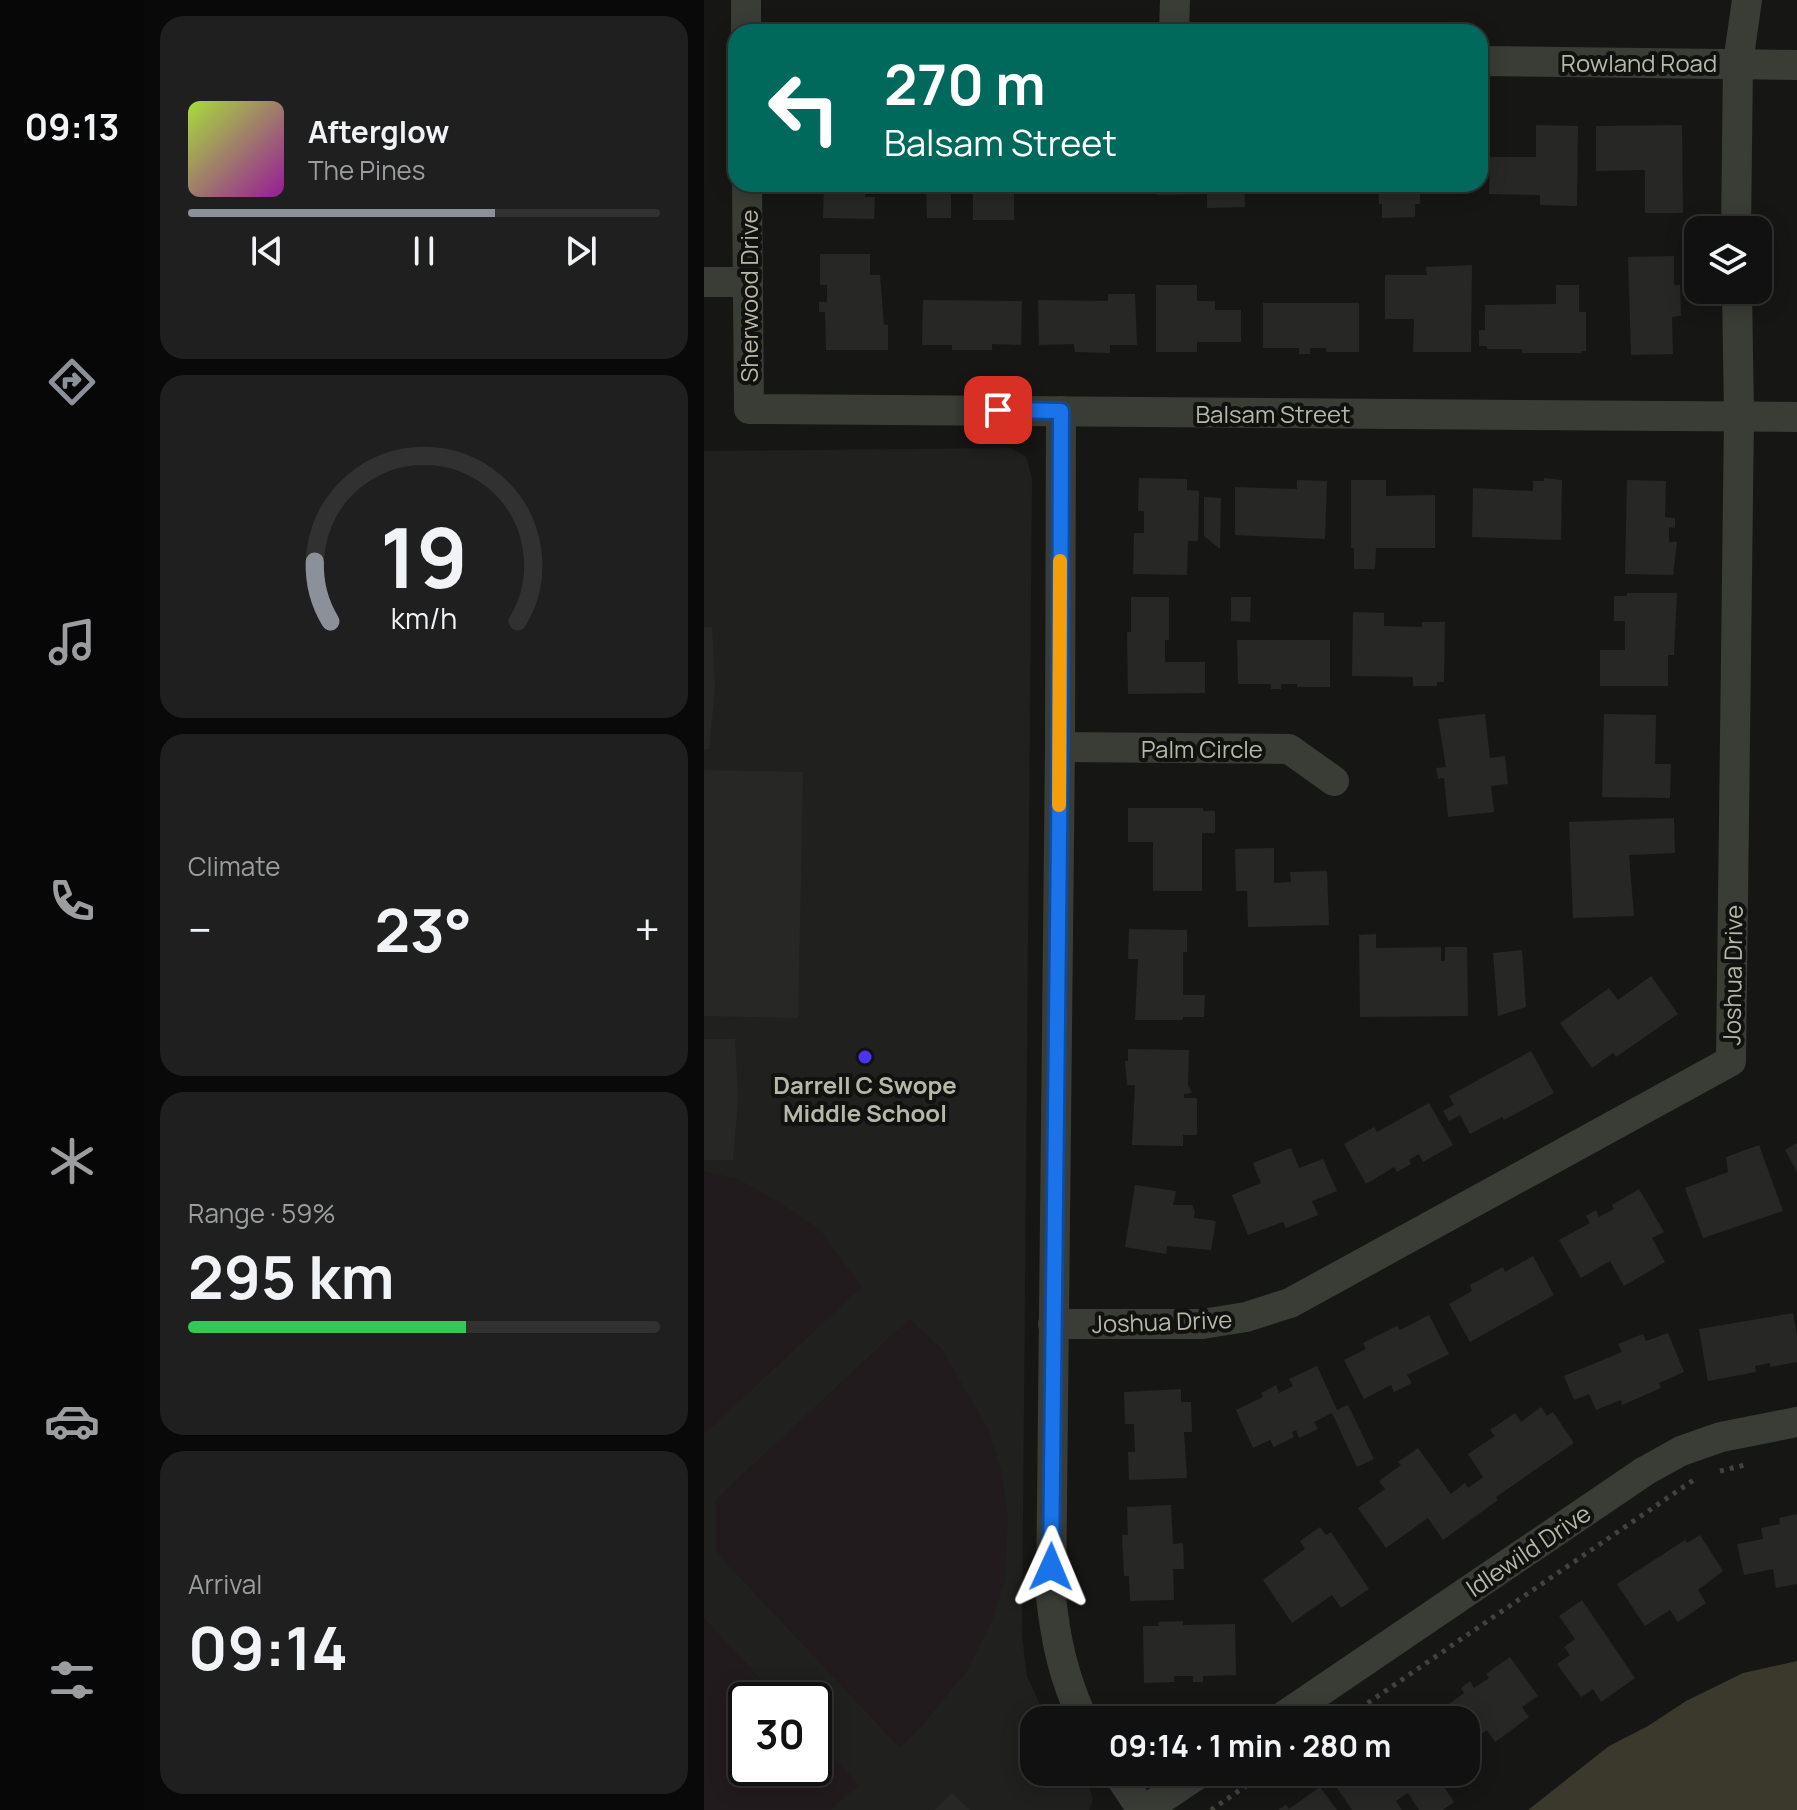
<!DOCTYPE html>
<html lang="en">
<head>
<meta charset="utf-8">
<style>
  :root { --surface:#101110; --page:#1e1f1e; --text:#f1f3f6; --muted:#9c9d9f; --line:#303130; --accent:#8c9099 }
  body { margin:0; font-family:Manrope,sans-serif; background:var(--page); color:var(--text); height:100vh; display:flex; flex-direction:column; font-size:30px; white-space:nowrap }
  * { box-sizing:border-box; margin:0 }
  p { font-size:26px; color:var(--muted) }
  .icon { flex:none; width:44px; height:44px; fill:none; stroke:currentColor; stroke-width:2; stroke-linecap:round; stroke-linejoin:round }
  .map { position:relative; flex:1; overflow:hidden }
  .side { display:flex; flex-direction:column; gap:16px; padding:16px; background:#090909; width:560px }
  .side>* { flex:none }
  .hud { position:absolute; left:24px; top:24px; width:760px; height:168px; border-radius:24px; box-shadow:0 4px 20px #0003,0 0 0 2px var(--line); background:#00695c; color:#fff; overflow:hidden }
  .tools { position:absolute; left:980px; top:216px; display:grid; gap:16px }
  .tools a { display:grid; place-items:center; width:88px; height:88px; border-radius:16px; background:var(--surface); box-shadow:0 4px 20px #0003,0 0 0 2px var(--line); font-size:40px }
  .speed { position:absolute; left:24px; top:1682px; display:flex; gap:16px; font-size:40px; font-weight:700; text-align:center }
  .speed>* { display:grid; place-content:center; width:104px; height:104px; border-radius:50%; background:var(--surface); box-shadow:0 4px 20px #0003,0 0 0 2px var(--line); line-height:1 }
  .speed .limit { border:4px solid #111; border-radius:12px; background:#fff; color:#111 }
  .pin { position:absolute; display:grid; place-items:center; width:68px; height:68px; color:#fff; margin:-34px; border-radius:16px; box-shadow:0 4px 12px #0006 }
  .me { position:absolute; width:88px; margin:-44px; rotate:1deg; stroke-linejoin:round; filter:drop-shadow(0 0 6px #0008) }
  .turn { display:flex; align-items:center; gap:28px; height:168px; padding:0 24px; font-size:36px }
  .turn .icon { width:104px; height:104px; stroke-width:2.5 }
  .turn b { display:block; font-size:56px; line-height:68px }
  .big { font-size:60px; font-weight:700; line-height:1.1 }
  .side .tile { flex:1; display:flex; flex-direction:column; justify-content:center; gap:12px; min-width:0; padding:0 28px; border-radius:24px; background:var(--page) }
  .side .dial { align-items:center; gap:0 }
  .dial svg { height:208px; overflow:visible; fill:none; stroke:var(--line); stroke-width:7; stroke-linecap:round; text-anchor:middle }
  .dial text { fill:var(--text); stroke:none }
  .song { display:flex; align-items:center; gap:24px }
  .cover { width:96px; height:96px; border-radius:12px; background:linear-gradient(135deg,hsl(80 70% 55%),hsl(300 70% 35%)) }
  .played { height:8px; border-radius:4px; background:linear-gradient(90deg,var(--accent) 65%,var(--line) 65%) }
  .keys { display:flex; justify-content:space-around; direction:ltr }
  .heat { display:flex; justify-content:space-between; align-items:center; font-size:44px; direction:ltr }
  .charge { height:12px; border-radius:6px; background:linear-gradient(90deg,#34c759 59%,var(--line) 0) }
  .trip { position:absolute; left:316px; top:1706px; width:460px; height:80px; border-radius:24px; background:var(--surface); box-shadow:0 4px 20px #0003,0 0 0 2px var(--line); font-weight:700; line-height:80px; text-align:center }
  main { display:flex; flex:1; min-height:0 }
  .dock { display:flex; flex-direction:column; width:144px; justify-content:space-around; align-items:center; background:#060706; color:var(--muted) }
  .dock .icon { width:56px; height:56px }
  .dock .on { color:var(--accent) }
  .dock b { font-size:36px; color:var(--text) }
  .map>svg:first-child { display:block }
  .built { fill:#20211e; fill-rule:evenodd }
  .green { fill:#221b1e }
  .water { fill:#3b392b }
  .building { fill:#272825 }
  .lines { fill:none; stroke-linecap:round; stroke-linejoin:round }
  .path { stroke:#42433c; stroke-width:5; stroke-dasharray:4 6; stroke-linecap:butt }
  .minor { stroke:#3a3c36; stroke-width:30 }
  .route-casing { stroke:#114b97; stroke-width:20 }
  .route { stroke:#1a73e8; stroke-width:14 }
  .slow { stroke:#f59e0b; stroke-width:14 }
  .poi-dot { fill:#4a34f0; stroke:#111210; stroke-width:3 }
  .labels { text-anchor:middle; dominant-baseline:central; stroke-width:8; stroke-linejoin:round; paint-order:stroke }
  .street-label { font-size:24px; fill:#b5b7a7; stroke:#111210 }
  .poi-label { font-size:24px; font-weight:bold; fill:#b5b7a7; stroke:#111210 }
</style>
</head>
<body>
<main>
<nav class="dock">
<b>09:13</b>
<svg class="icon on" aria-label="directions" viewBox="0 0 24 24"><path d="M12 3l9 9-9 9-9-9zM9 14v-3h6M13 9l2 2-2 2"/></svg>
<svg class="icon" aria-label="music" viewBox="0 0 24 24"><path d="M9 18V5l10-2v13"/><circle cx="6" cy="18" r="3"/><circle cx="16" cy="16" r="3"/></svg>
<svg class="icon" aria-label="phone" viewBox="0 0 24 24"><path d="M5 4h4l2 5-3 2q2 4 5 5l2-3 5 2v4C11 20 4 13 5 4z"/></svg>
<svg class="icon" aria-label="climate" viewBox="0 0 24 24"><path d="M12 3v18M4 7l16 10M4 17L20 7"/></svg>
<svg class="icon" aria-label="car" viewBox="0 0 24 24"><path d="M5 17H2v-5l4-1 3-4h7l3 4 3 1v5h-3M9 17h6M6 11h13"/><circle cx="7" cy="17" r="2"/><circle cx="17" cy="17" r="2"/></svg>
<svg class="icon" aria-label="filters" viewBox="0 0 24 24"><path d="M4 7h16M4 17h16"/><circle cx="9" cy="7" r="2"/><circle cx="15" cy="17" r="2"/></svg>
</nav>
<section class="side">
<div class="tile">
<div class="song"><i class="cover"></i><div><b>Afterglow</b><p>The Pines</p></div></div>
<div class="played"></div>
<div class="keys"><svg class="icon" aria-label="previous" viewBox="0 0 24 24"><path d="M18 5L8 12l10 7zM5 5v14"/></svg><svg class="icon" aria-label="pause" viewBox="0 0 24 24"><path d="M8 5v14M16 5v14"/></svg><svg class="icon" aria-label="next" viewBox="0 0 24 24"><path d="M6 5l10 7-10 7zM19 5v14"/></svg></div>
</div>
<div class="tile dial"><svg viewBox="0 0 100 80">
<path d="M14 69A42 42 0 1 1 86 69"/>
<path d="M14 69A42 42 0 0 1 8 46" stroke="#8c9099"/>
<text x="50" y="56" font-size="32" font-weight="700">19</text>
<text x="50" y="72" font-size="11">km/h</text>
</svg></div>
<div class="tile"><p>Climate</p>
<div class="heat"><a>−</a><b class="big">23°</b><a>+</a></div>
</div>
<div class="tile"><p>Range · 59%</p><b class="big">295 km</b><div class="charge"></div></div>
<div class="tile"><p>Arrival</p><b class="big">09:14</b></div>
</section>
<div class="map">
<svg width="1093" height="1810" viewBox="0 0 1093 1810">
  <rect width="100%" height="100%" fill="#161715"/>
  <path class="built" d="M307,448L322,457L328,479L318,1636L323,1676L343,1720H330V1772H375L385,1786L389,1800L385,1810H0V451ZM42,1700H110V1768H42Z"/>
  <g class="green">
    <path d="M0,1171L34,1179L75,1202L116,1230L158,1287L0,1434Z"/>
    <path d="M205,1319L237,1348L285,1430L298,1474L304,1519L301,1579L288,1621L263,1671L221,1722L196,1748L11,1551V1500Z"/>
    <path d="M0,1618L76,1700H42V1768H110V1737L155,1785L127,1810H0Z"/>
  </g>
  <path class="water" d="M1093,1661V1810H824L905,1746L944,1726L982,1701L1039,1673Z"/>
  <g class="building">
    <path d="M832,125L874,126L873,206L836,205V195L785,194L786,157H832Z"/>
    <path d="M978,125L979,213H941V170L892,171V126Z"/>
    <path d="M120,184H162L161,197H171L170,219L119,218Z"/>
    <path d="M222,184H310V220H269V192H247V218H223Z"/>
    <path d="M453,184H540L541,207L503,208V194L453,195Z"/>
    <path d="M674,184H763V194H716V204H711V217L678,218V204H675Z"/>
    <path d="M116,254H166V275H176L180,325H184V350H122L121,312H115V302H123V285H116Z"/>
    <path d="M970,256V285H976L977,316L968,317L969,354L927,355L924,257Z"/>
    <path d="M768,265L767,352H709L710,319H681V275H723L722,267Z"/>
    <path d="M452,285H493V301H511V310H537V342H493V352H452Z"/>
    <path d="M852,285H875V312H882V351H877V353H818V349H783V346H775V330H781V305L852,304Z"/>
    <path d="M404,294H431L433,345H406V353L371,352L370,344L335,345L334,300L404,301Z"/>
    <path d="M219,300L318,301L317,345L288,344V350H248V345H218Z"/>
    <path d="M559,303H655V352H622V348H606V354H595V348H559Z"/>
    <path d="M435,478L483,479V490L495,491L494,541H484L483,575L429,574L430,533H440V511H434Z"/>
    <path d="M840,478L858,480L857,540L768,537L769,488L829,491V481H840Z"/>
    <path d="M593,480L623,481L621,539L531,535V487L593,489Z"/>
    <path d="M647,480H682V496L731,495V548H672L671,569H650V548H647Z"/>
    <path d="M923,480L962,481L961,517L971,518V528L965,527V542H973L969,575L921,574Z"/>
    <path d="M500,497L517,498L516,549L500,536Z"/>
    <path d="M923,593H973L970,655H964V686H896V650H921V621H910V596H923Z"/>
    <path d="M427,597H465V640H461V662H501V693L424,694L423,632H427Z"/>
    <path d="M527,597H547L546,622L527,621Z"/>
    <path d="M649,612L680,613V626L718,627V622H741L740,682H733V686H709V677L648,676Z"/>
    <path d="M0,627H8L11,688L5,749H0Z"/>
    <path d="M533,640H626V687H593V684H577V689H567V684H534Z"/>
    <path d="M781,714L786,758L801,756L804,784L787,786L790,812L744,817L740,778L734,779L732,768L742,767L734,719Z"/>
    <path d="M900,714L952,715L951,764H967L966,798L898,797Z"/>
    <path d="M0,770L99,772L94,1018L0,1016Z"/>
    <path d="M424,808H499V811H511V833H498V891H449V842H424Z"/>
    <path d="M970,818L971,853L925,855L930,916L869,918L865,822Z"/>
    <path d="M570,848V883L587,882L586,872L623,871L625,925L544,927L543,891H532L531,849Z"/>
    <path d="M425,929L483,930V952H479V995H501L500,1017H479V1020H431L434,959H424Z"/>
    <path d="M672,934V948L737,947V961H741V947H763L764,1016L656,1017L655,935Z"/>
    <path d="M818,950L822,1007L794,1016L789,953Z"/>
    <path d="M947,976L974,1014L912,1057L909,1053L888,1068L856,1023L905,988L914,1000Z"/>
    <path d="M0,1039H31L34,1100L29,1160H0Z"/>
    <path d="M424,1049L485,1050L484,1085L488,1093L480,1094V1098H493V1135H479V1146L428,1145L431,1085H423L421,1061H424Z"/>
    <path d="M827,1051L850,1093L800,1120L798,1117L766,1134L756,1115L745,1121L739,1111L750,1105L745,1096Z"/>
    <path d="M725,1103L749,1145L719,1162L715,1154L705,1160L707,1164L693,1172L690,1167L662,1184L640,1144L670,1127L673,1132Z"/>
    <path d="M1093,1143V1172L1081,1150Z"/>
    <path d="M1055,1145L1079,1211L999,1238L981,1188L1024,1172L1022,1157Z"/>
    <path d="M587,1148L595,1168L619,1159L633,1191L608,1201L614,1215L582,1228L579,1222L544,1235L528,1195L557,1183L549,1163Z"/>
    <path d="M431,1185L472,1191L469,1205H488L491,1211L490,1218L512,1221L507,1250L463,1246L462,1254L421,1247Z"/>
    <path d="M935,1189L960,1232L948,1238L961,1262L920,1286L906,1261L877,1278L855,1240L886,1223L882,1216L892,1210L895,1217L910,1209L908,1205Z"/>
    <path d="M829,1256L850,1295L766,1342L745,1304L768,1291L766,1285L799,1267L801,1272Z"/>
    <path d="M1089,1313L1093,1335V1362L1066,1367V1363L1051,1366L1052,1372L1004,1381L995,1329Z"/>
    <path d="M725,1315L745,1354L703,1375L708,1383L690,1392L687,1385L660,1399L640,1360L662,1349L659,1343L693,1326L696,1330Z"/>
    <path d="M964,1333L980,1372L955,1383L957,1388L918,1405L917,1400L892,1410L885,1394L870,1400L860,1376L918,1352L914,1344L939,1334L942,1341Z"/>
    <path d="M613,1366L633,1410L644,1405L670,1459L653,1467L628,1413L610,1422L614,1429L595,1438L592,1430L588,1432L590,1437L570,1447L566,1440L549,1448L532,1410L559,1397L557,1393L572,1385L575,1393L589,1386L585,1379Z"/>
    <path d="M477,1389V1402H487L488,1432H480L483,1478L425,1480L424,1452H431L430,1424H421L420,1392Z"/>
    <path d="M837,1407L843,1416L849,1412L870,1443L792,1497L794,1500L739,1540L724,1518L682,1548L654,1508L681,1489L675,1481L697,1465L694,1462L714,1448L747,1494L761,1483L764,1488L779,1477L764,1454L791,1436L786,1430L811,1413L817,1422Z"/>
    <path d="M467,1505L469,1544L479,1543L480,1569H469L470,1600L426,1601L425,1576H420L418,1535H424L423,1507Z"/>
    <path d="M1093,1514V1584L1072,1588L1069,1569L1040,1575L1033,1544L1059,1539L1057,1528L1076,1524L1075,1518Z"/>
    <path d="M616,1527L622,1535L627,1532L665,1589L637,1608L628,1595L588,1623L559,1580L601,1549L596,1541Z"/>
    <path d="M996,1535L1019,1571L994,1590L1002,1603L974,1622L966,1610L941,1626L913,1584L981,1540L983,1543Z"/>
    <path d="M878,1600L931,1678L897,1702L889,1689L877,1697L853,1664L866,1655L860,1647L871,1639L855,1616Z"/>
    <path d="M479,1621V1625L531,1624L532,1675L499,1676V1682H489V1676H470V1682L440,1683L439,1626H455L454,1622Z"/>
    <path d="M806,1657L834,1696L818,1707L825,1717L791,1742L783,1730L762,1745V1720H738L733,1713L760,1693L757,1688L766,1681L770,1688L785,1678L782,1674Z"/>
    <path d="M631,1772H736L732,1775L750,1802L739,1810H715L704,1793L692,1801L698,1810H648L629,1782L636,1778Z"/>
    <path d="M616,1787L633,1810H574L582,1805L585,1809Z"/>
    <path d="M248,1793L266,1810H231Z"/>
  </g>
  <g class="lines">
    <g class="path">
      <path d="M1016,1471L1045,1464"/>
      <path d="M639,1720L991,1479"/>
      <path d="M507,1810L562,1772"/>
    </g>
    <g class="minor">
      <path d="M42,0V32"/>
      <path d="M470,32L471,0"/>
      <path d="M776,61L1093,65"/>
      <path d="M43,184L45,409L1093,417"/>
      <path d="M1032,230L1034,63L1043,0"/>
      <path d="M0,282H44"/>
      <path d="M357,411L356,747L347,1597C352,1644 360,1677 379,1720"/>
      <path d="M356,747L585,749L630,781"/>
      <path d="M349,1324H498L542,1317L586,1303L1027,1061L1035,416L1033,290"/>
      <path d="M574,1720L941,1471L977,1451L1017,1437L1093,1422"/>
      <path d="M413,1772L438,1810"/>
      <path d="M441,1810L497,1772"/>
    </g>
  </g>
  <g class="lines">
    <defs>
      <path id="route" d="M294,410L357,411L356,747L347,1567"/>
    </defs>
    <use href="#route" class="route-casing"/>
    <use href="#route" class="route"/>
    <path class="slow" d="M355,805L356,561"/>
  </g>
  <circle class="poi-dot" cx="161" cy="1057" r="8"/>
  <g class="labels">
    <g class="street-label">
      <text x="935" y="62">Rowland Road</text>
      <text transform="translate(44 296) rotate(-90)">Sherwood Drive</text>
      <text x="569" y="413">Balsam Street</text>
      <text x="498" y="748">Palm Circle</text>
      <text transform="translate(1028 975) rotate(-89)">Joshua Drive</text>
      <text transform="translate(458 1321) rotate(-2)">Joshua Drive</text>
      <text transform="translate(824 1550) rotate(-34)">Idlewild Drive</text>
    </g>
    <g class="poi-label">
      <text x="161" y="1084">Darrell C Swope<tspan x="161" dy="28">Middle School</tspan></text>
    </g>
  </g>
</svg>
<div class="tools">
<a><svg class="icon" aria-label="layers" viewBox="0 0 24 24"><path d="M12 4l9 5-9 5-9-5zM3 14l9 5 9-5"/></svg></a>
</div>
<div class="speed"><div class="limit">30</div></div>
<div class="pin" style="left:294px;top:410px;background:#d93025"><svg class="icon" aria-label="arrive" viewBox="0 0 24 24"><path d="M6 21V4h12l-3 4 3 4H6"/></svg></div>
<svg class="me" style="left:347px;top:1567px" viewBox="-20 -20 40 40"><path d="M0-17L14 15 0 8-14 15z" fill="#1a73e8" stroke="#fff" stroke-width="4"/></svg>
<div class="trip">09:14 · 1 min · 280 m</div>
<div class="hud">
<div class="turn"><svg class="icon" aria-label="left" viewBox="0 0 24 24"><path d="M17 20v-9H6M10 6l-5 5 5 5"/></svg><div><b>270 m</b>Balsam Street</div></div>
</div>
</div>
</main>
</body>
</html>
